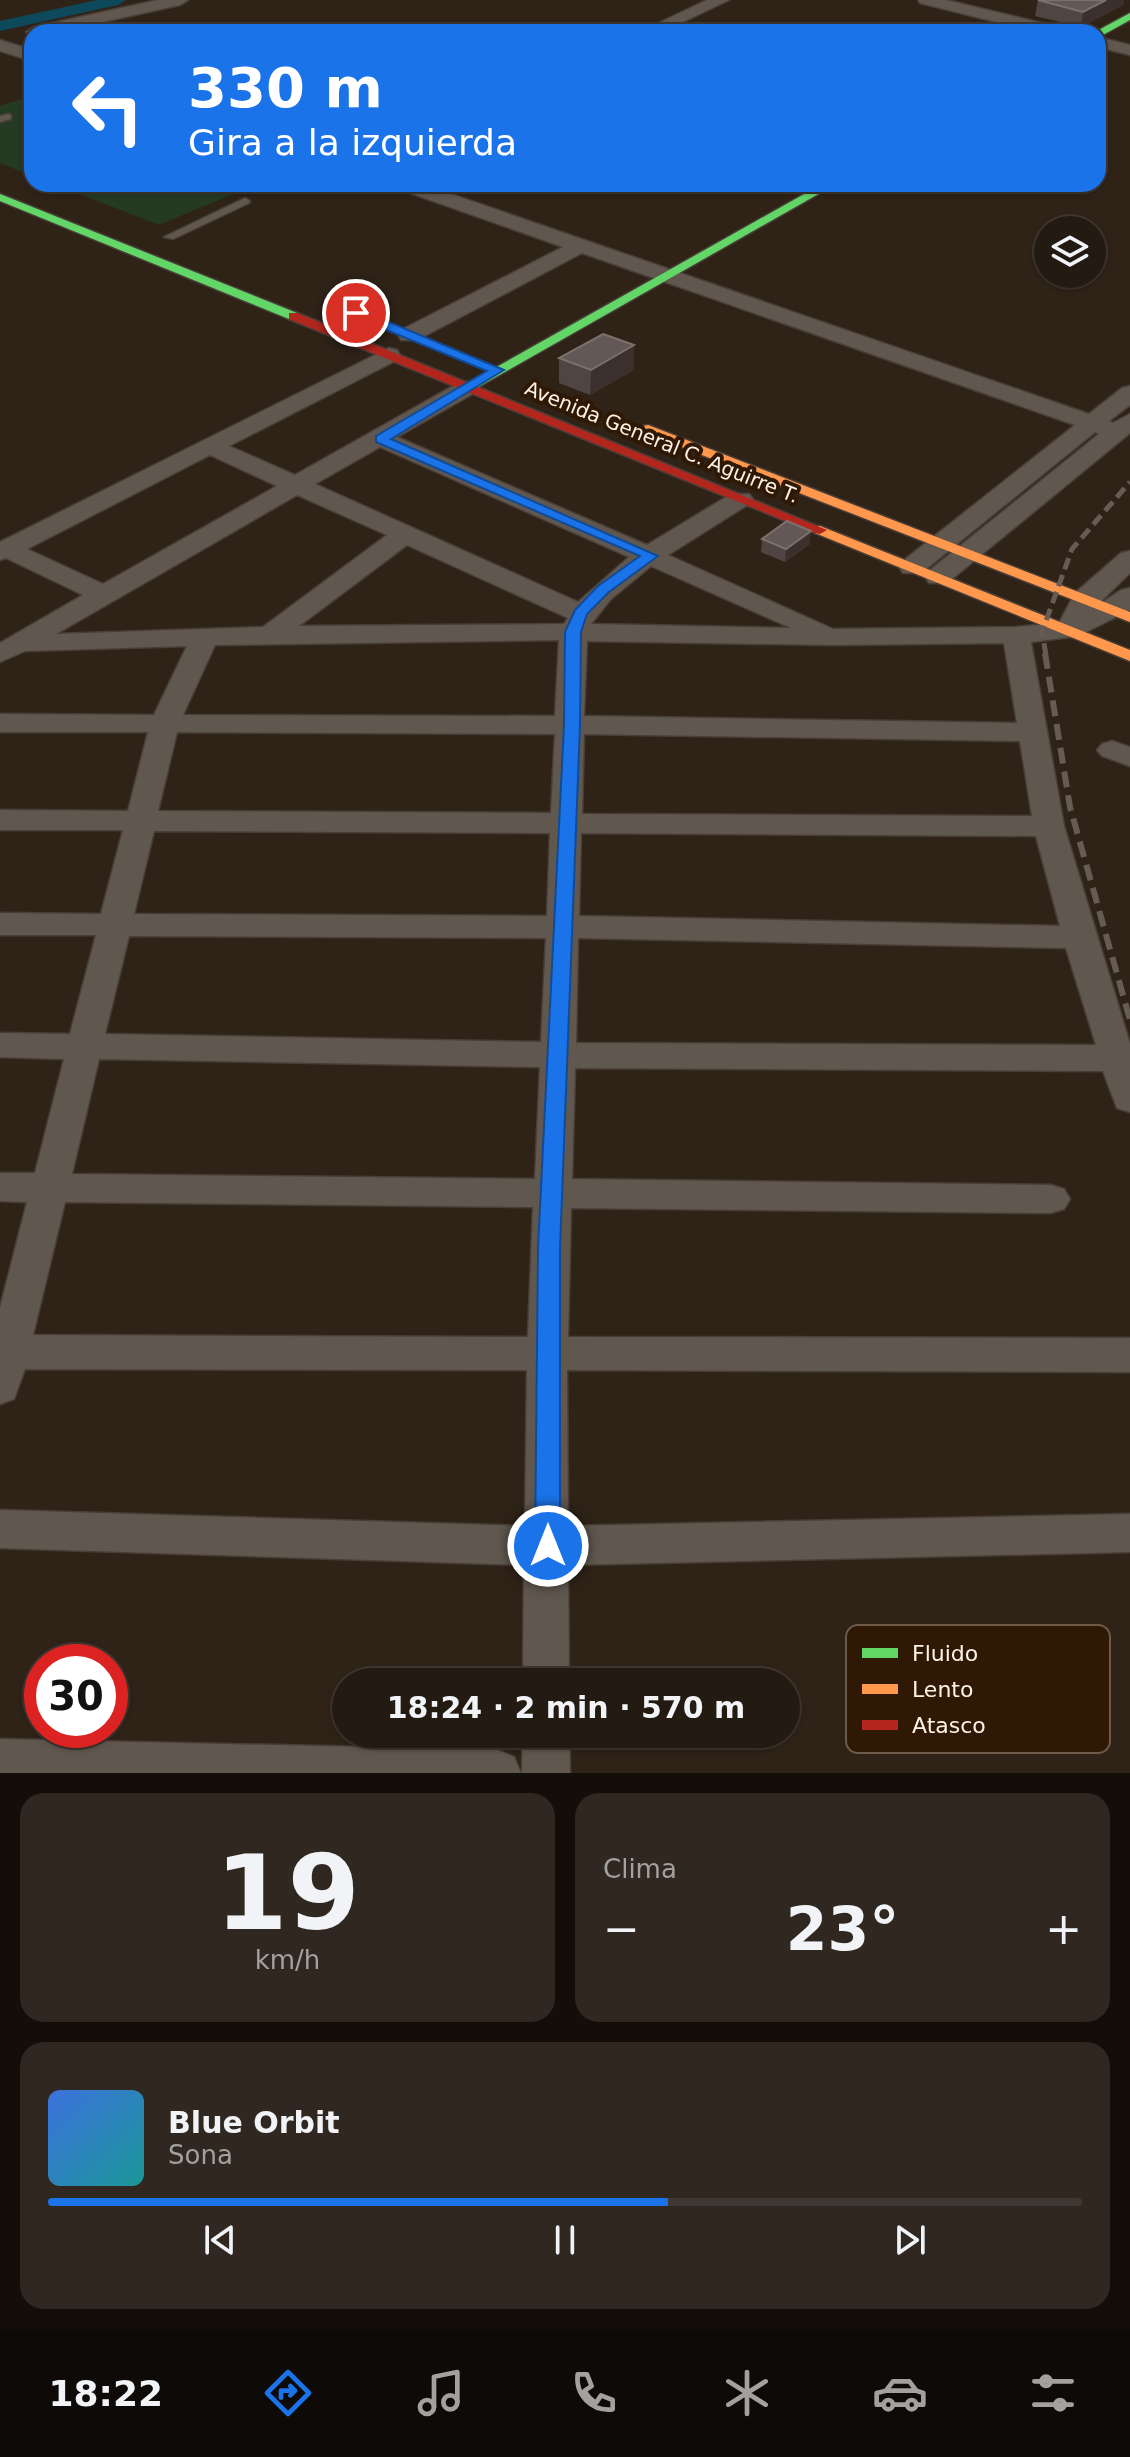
<!DOCTYPE html>
<html lang="es">
<head>
<meta charset="utf-8">
<style>
  :root { --surface:#231a12; --page:#2f2720; --text:#f1f3f6; --muted:#a3a19f; --line:#403832; --accent:#1a73e8 }
  body { margin:0; font-family:"DejaVu Sans",sans-serif; background:var(--page); color:var(--text); height:100vh; display:flex; flex-direction:column; font-size:30px; white-space:nowrap }
  * { box-sizing:border-box; margin:0 }
  p { font-size:26px; color:var(--muted) }
  .icon { flex:none; width:44px; height:44px; fill:none; stroke:currentColor; stroke-width:2; stroke-linecap:round; stroke-linejoin:round }
  .map { position:relative; height:1773px; overflow:hidden }
  .side { display:flex; flex-direction:column; gap:20px; padding:20px; background:#130e0a; flex:1 }
  .side>* { flex:none }
  .top-card { position:absolute; left:24px; top:24px; width:1082px; height:168px; border-radius:24px; box-shadow:0 2px 6px #0004,0 0 0 2px var(--line); background:#1a73e8; color:#fff; overflow:hidden }
  .buttons { position:absolute; left:1034px; top:216px; display:grid; gap:16px }
  .buttons a { display:grid; place-items:center; width:72px; height:72px; border-radius:50%; background:var(--surface); box-shadow:0 2px 6px #0004,0 0 0 2px var(--line); font-size:40px }
  .speed { position:absolute; left:24px; top:1644px; display:flex; gap:16px; font-size:40px; font-weight:700; text-align:center }
  .speed>* { display:grid; place-content:center; width:104px; height:104px; border-radius:50%; background:var(--surface); box-shadow:0 2px 6px #0004,0 0 0 2px var(--line); line-height:1 }
  .speed .limit { border:12px solid #d22; background:#fff; color:#111 }
  .pin { position:absolute; display:grid; place-items:center; width:68px; height:68px; color:#fff; margin:-34px; border:4px solid #fff; border-radius:50%; box-shadow:0 2px 8px #0007 }
  .me { position:absolute; width:88px; margin:-44px; rotate:0deg; stroke-linejoin:round; filter:drop-shadow(0 0 6px #0008) }
  .turn { display:flex; align-items:center; gap:28px; height:168px; padding:0 32px; font-size:36px }
  .turn .icon { width:104px; height:104px; stroke-width:2.5 }
  .turn b { display:block; font-size:56px; line-height:68px }
  .big { font-size:60px; font-weight:700; line-height:1.1 }
  .side .widget { flex:1; display:flex; flex-direction:column; justify-content:center; gap:12px; min-width:0; padding:0 28px; border-radius:24px; background:var(--page) }
  .side .dial { align-items:center; gap:0 }
  .dial b { font-size:104px; line-height:1 }
  .song { display:flex; align-items:center; gap:24px }
  .cover { width:96px; height:96px; border-radius:12px; background:linear-gradient(135deg,hsl(220 70% 55%),hsl(180 70% 35%)) }
  .played { height:8px; border-radius:4px; background:linear-gradient(90deg,var(--accent) 60%,var(--line) 60%) }
  .keys { display:flex; justify-content:space-around; direction:ltr }
  .heat { display:flex; justify-content:space-between; align-items:center; font-size:44px; direction:ltr }
  .side .tiles { flex:1; display:grid; gap:20px; grid-template-columns:1fr 1fr }
  .widget:last-child { grid-column:span 2 }
  .trip { position:absolute; left:332px; top:1668px; width:468px; height:80px; border-radius:40px; background:var(--surface); box-shadow:0 2px 6px #0004,0 0 0 2px var(--line); font-weight:700; line-height:80px; text-align:center }
  .tab-bar { display:flex; height:128px; justify-content:space-around; align-items:center; background:#0e0a07; color:var(--muted) }
  .tab-bar .icon { width:56px; height:56px }
  .tab-bar .active { color:var(--accent) }
  .tab-bar b { font-size:36px; color:var(--text) }
  .map>svg:first-child { display:block }
  .green { fill:#253a22 }
  .lines { fill:none; stroke-linecap:round; stroke-linejoin:round }
  .canal { fill:#0e485b; fill-rule:evenodd }
  .lane-casing { stroke:#493e37; stroke-width:3 }
  .street-casing { stroke:#493e37; stroke-width:3 }
  .fast-casing { stroke:#493e37; stroke-width:3 }
  .slow-casing { stroke:#493e37; stroke-width:3 }
  .jam-casing { stroke:#493e37; stroke-width:3 }
  .lane { fill:#60584f; fill-rule:evenodd }
  .street { fill:#60584f; fill-rule:evenodd }
  .fast { fill:#63d668; fill-rule:evenodd }
  .slow { fill:#ff974d; fill-rule:evenodd }
  .jam { fill:#b3261e; fill-rule:evenodd }
  .rail-far1 { stroke:#665c54; stroke-width:5; stroke-dasharray:12 6; stroke-linecap:butt }
  .rail { stroke:#665c54; stroke-width:6; stroke-dasharray:16 8; stroke-linecap:butt }
  .wall { fill:#504543 }
  .shaded-wall { fill:#3b302b }
  .building { fill:#635855; stroke:#7b706c; stroke-width:2 }
  .route { fill:#1a73e8; stroke:#114b97; stroke-width:2 }
  .labels { text-anchor:middle; dominant-baseline:central; stroke-width:8; stroke-linejoin:round; paint-order:stroke }
  .far-street-label { font-size:20px; fill:#fef2e8; stroke:#2f1905 }
  .key { fill:#2f1905; stroke:#6d5a49; stroke-width:2 }
  .key-label { font-size:22px; fill:#fef2e8 }
</style>
</head>
<body>
<div class="map">
<svg width="1130" height="1773" viewBox="0 0 1130 1773">
  <rect width="100%" height="100%" fill="#2f2318"/>
  <g class="green">
    <path d="M27,97L32,99V176L0,163V106Z"/>
    <path d="M54,184H257L159,225Z"/>
  </g>
  <g class="lines">
    <path class="canal" d="M97,0H126L118,5L0,31V21Z"/>
    <defs>
      <g id="lane">
        <path d="M8,114L11,115V119L0,122V116Z"/>
        <path d="M245,198L250,201L249,203L173,239L164,237Z"/>
      </g>
      <g id="street">
        <path d="M158,0H188L180,5L57,32H32V37L26,32L34,27Z"/>
        <path d="M707,0H729L662,32H640Z"/>
        <path d="M918,0H946L1063,28L1065,32H1036L920,3Z"/>
        <path d="M1098,37L1130,45V55L1098,47Z"/>
        <path d="M0,40L32,50V61L0,51Z"/>
        <path d="M393,184H422L1089,414L1122,388L1130,386V405L1109,421L1113,423L1130,414V433L947,583H929L925,577L929,571L1099,434L1095,432L921,573H903L899,567L903,561L1075,425L582,253L417,340H401L398,335L401,330L563,247L396,188Z"/>
        <path d="M389,348L397,350L400,355L397,360L229,446L295,475L460,382H476L480,387L476,392L397,437L647,545L731,494H749L753,499L749,504L668,555L833,629L1016,627L1059,623L1075,593L1121,553L1130,551V573L1093,609L1121,590L1130,588V610L1078,636L1031,642L1064,826L1130,1044V1112L1117,1108L1103,1071L575,1068L572,1179L1051,1185L1064,1189L1070,1199L1064,1209L1051,1213L571,1208L568,1337L1130,1338V1372L567,1370L568,1526L1130,1514V1552L568,1565L569,1682H523L524,1565L0,1548V1510L525,1526L527,1370L25,1369L14,1399L0,1404V1308L27,1202L0,1201V1173H35L64,1059L0,1057V1033L70,1034L96,935H0V913L101,914L123,830H0V810L128,811L148,732H0V714L154,715L187,646L25,651L0,662V643L83,595L6,558L0,560V542ZM380,447L629,557L578,602L315,484ZM210,455L277,486L103,584L27,549ZM297,495L387,535L263,627L56,634ZM407,545L568,618L564,624L299,626ZM651,566L791,628L591,624L611,599ZM559,640L555,716L183,715L215,645ZM587,641L833,645L1004,643L1017,723L584,716ZM177,732L555,734L551,813L158,811ZM584,734L1020,741L1032,816L582,814ZM154,831L550,833L547,916L134,914ZM581,833L1036,836L1060,926L579,916ZM129,936L546,938L541,1042L105,1034ZM578,938L1066,948L1096,1045L576,1043ZM99,1059L540,1067L535,1179L72,1174ZM65,1202L533,1207L528,1337L33,1335Z"/>
        <path d="M1112,741L1130,747V766L1102,756L1097,750L1102,744Z"/>
        <path d="M523,1734H569L570,1773H522Z"/>
        <path d="M0,1739L497,1750L514,1757L521,1773H0Z"/>
      </g>
      <g id="fast">
        <path d="M1130,13V20L1101,36L1098,37V32H1095Z"/>
        <path d="M822,184H836L473,390L461,387Z"/>
        <path d="M0,194L297,313L299,316L289,319L0,201Z"/>
      </g>
      <g id="slow">
        <path d="M648,425L1130,612V622L643,432V426Z"/>
        <path d="M820,526L1130,650V661L815,533V527Z"/>
      </g>
      <path id="jam" d="M289,313H297L827,530L820,534L815,533L289,319Z"/>
    </defs>
    <use href="#lane" class="lane-casing"/>
    <use href="#street" class="street-casing"/>
    <use href="#fast" class="fast-casing"/>
    <use href="#slow" class="slow-casing"/>
    <use href="#jam" class="jam-casing"/>
    <use href="#lane" class="lane"/>
    <use href="#street" class="street"/>
    <use href="#fast" class="fast"/>
    <use href="#slow" class="slow"/>
    <use href="#jam" class="jam"/>
    <path class="rail-far1" d="M1046,655L1042,632L1072,549L1130,482"/>
    <path class="rail" d="M1045,653L1070,807L1130,1020"/>
  </g>
  <g class="wall">
    <path d="M1038,0H1124L1123,5L1081,27L1035,16Z"/>
    <path d="M559,358L634,370L590,395L559,383Z"/>
    <path d="M762,539L810,544L785,562L761,552Z"/>
  </g>
  <g class="shaded-wall">
    <path d="M1106,0H1124L1123,5L1081,27L1083,12Z"/>
    <path d="M634,345V370L590,395L591,370Z"/>
    <path d="M811,531L810,544L785,562L786,549Z"/>
  </g>
  <g class="building">
    <path d="M1038,0H1106L1083,12Z"/>
    <path d="M603,334L634,345L591,370L559,358Z"/>
    <path d="M787,521L811,531L786,549L762,539Z"/>
  </g>
  <path class="route" d="M352,310H360L504,370L391,439L658,556L609,592L587,614L581,632L580,725L560,1248V1546L557,1554L548,1557L539,1554L535,1546L538,1248L564,725L565,632L575,610L598,586L640,556L376,442V436L487,371L352,316Z"/>
  <g class="labels">
    <g class="far-street-label">
      <text transform="translate(662 442) rotate(22)">Avenida General C. Aguirre T.</text>
    </g>
  </g>
  <rect x="846" y="1625" width="264" height="128" rx="12" class="key"/>
  <rect x="862" y="1648" width="36" height="10" fill="#63d668"/>
  <rect x="862" y="1684" width="36" height="10" fill="#ff974d"/>
  <rect x="862" y="1720" width="36" height="10" fill="#b3261e"/>
  <g class="key-label">
    <text x="912" y="1661">Fluido</text>
    <text x="912" y="1697">Lento</text>
    <text x="912" y="1733">Atasco</text>
  </g>
</svg>
<div class="buttons">
<a><svg class="icon" aria-label="layers" viewBox="0 0 24 24"><path d="M12 4l9 5-9 5-9-5zM3 14l9 5 9-5"/></svg></a>
</div>
<div class="speed"><div class="limit">30</div></div>
<div class="pin" style="left:356px;top:313px;background:#d93025"><svg class="icon" aria-label="arrive" viewBox="0 0 24 24"><path d="M6 21V4h12l-3 4 3 4H6"/></svg></div>
<svg class="me" style="left:548px;top:1546px" viewBox="-20 -20 40 40"><circle r="17" fill="#1a73e8" stroke="#fff" stroke-width="3"/><path d="M0-11L8 9 0 5-8 9z" fill="#fff"/></svg>
<div class="trip">18:24 · 2 min · 570 m</div>
<div class="top-card">
<div class="turn"><svg class="icon" aria-label="left" viewBox="0 0 24 24"><path d="M17 20v-9H6M10 6l-5 5 5 5"/></svg><div><b>330 m</b>Gira a la izquierda</div></div>
</div>
</div>
<section class="side">
<div class="tiles">
<div class="widget dial"><b>19</b><p>km/h</p></div>
<div class="widget"><p>Clima</p>
<div class="heat"><a>−</a><b class="big">23°</b><a>+</a></div>
</div>
<div class="widget">
<div class="song"><i class="cover"></i><div><b>Blue Orbit</b><p>Sona</p></div></div>
<div class="played"></div>
<div class="keys"><svg class="icon" aria-label="previous" viewBox="0 0 24 24"><path d="M18 5L8 12l10 7zM5 5v14"/></svg><svg class="icon" aria-label="pause" viewBox="0 0 24 24"><path d="M8 5v14M16 5v14"/></svg><svg class="icon" aria-label="next" viewBox="0 0 24 24"><path d="M6 5l10 7-10 7zM19 5v14"/></svg></div>
</div>
</div>
</section>
<nav class="tab-bar">
<b>18:22</b>
<svg class="icon active" aria-label="directions" viewBox="0 0 24 24"><path d="M12 3l9 9-9 9-9-9zM9 14v-3h6M13 9l2 2-2 2"/></svg>
<svg class="icon" aria-label="music" viewBox="0 0 24 24"><path d="M9 18V5l10-2v13"/><circle cx="6" cy="18" r="3"/><circle cx="16" cy="16" r="3"/></svg>
<svg class="icon" aria-label="phone" viewBox="0 0 24 24"><path d="M5 4h4l2 5-3 2q2 4 5 5l2-3 5 2v4C11 20 4 13 5 4z"/></svg>
<svg class="icon" aria-label="climate" viewBox="0 0 24 24"><path d="M12 3v18M4 7l16 10M4 17L20 7"/></svg>
<svg class="icon" aria-label="car" viewBox="0 0 24 24"><path d="M5 17H2v-5l4-1 3-4h7l3 4 3 1v5h-3M9 17h6M6 11h13"/><circle cx="7" cy="17" r="2"/><circle cx="17" cy="17" r="2"/></svg>
<svg class="icon" aria-label="filters" viewBox="0 0 24 24"><path d="M4 7h16M4 17h16"/><circle cx="9" cy="7" r="2"/><circle cx="15" cy="17" r="2"/></svg>
</nav>
</body>
</html>
